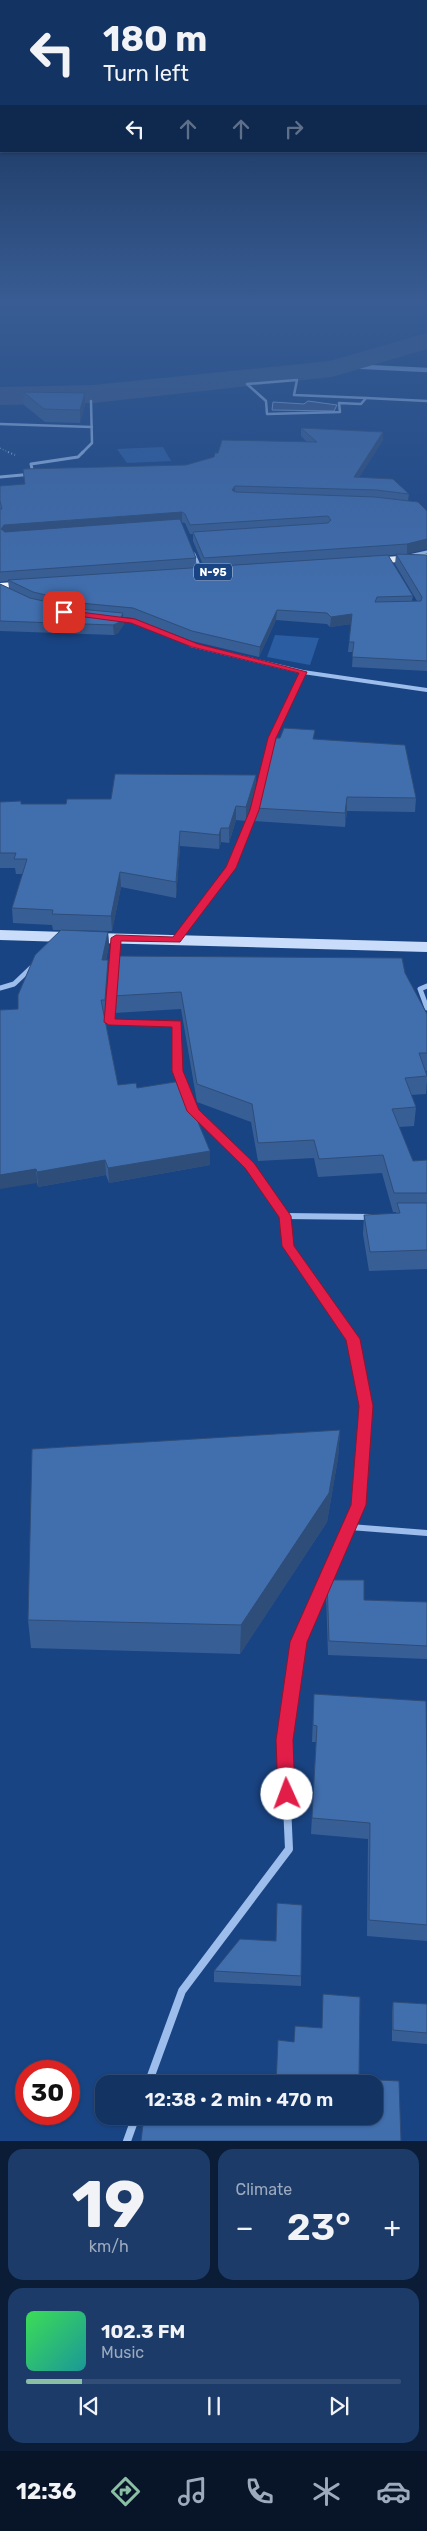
<!DOCTYPE html>
<html lang="en">
<head>
<meta charset="utf-8">
<style>
  :root { --surface:#133362; --page:#1c3b68; --text:#f1f3f6; --muted:#9daabe; --line:#324e77; --accent:#8abfa5 }
  body { margin:0; font-family:Rubik,sans-serif; background:var(--page); color:var(--text); height:100vh; display:flex; flex-direction:column; font-size:19px; white-space:nowrap }
  * { box-sizing:border-box; margin:0 }
  p { font-size:16px; color:var(--muted) }
  .icon { flex:none; width:28px; height:28px; fill:none; stroke:currentColor; stroke-width:2; stroke-linecap:round; stroke-linejoin:round }
  .map { position:relative; height:2141px; overflow:hidden }
  .side { display:flex; flex-direction:column; gap:8px; padding:8px; background:#0a1c36; flex:1 }
  .side>* { flex:none }
  .guide { position:absolute; left:0px; top:0px; width:428px; height:152px; box-shadow:0 1px 4px #0004,0 0 0 1px var(--line); background:#133362; color:var(--text); overflow:hidden }
  .speed { position:absolute; left:15px; top:2060px; display:flex; gap:10px; font-size:25px; font-weight:700; text-align:center }
  .speed>* { display:grid; place-content:center; width:65px; height:65px; border-radius:50%; background:var(--surface); box-shadow:0 1px 4px #0004,0 0 0 1px var(--line); line-height:1 }
  .speed .limit { border:8px solid #d22; background:#fff; color:#111 }
  .pin { position:absolute; display:grid; place-items:center; width:42px; height:42px; color:#fff; margin:-21px; border-radius:10px; box-shadow:0 2px 8px #0006 }
  .me { position:absolute; width:55px; margin:-28px; rotate:358deg; stroke-linejoin:round; filter:drop-shadow(0 0 4px #0008) }
  .turn { display:flex; align-items:center; gap:18px; height:105px; padding:0 20px; font-size:22px }
  .turn .icon { width:65px; height:65px; stroke-width:2.5 }
  .turn b { display:block; font-size:35px; line-height:42px }
  .lanes { display:flex; align-items:center; height:48px; padding:0 20px; background:#0003; justify-content:center; gap:25px; direction:ltr }
  .lanes .off { opacity:.35 }
  .big { font-size:38px; font-weight:600; line-height:1.1 }
  .side .card { flex:1; display:flex; flex-direction:column; justify-content:center; gap:8px; min-width:0; padding:0 18px; border-radius:15px; background:var(--page) }
  .side .dial { align-items:center; gap:0 }
  .dial b { font-size:65px; line-height:1 }
  .song { display:flex; align-items:center; gap:15px }
  .cover { width:60px; height:60px; border-radius:8px; background:linear-gradient(135deg,hsl(130 70% 55%),hsl(180 70% 35%)) }
  .played { height:5px; border-radius:2px; background:linear-gradient(90deg,var(--accent) 15%,var(--line) 15%) }
  .keys { display:flex; justify-content:space-around; direction:ltr }
  .heat { display:flex; justify-content:space-between; align-items:center; font-size:28px; direction:ltr }
  .side .tiles { flex:1; display:grid; gap:8px; grid-template-columns:1fr 1fr }
  .card:last-child { grid-column:span 2 }
  .trip { position:absolute; left:95px; top:2075px; width:288px; height:50px; border-radius:15px; background:var(--surface); box-shadow:0 1px 4px #0004,0 0 0 1px var(--line); font-weight:600; line-height:50px; text-align:center }
  .tab-bar { display:flex; height:80px; justify-content:space-around; align-items:center; background:#081427; color:var(--muted) }
  .tab-bar .icon { width:35px; height:35px }
  .tab-bar .on { color:var(--accent) }
  .tab-bar b { font-size:22px; color:var(--text) }
  .map>svg:first-child { display:block }
  .green { fill:#2b5da3 }
  .water { fill:#385887; stroke:#8fb8ee }
  .lines { fill:none; stroke-linecap:round; stroke-linejoin:round }
  .stream { stroke:#8fb8ee; stroke-width:4.5 }
  .river { fill:#385887; fill-rule:evenodd }
  .path-far1 { stroke:#9dbeec; stroke-width:1; stroke-dasharray:1 2; stroke-linecap:butt }
  .path { stroke:#9dbeec; stroke-width:2; stroke-dasharray:1 2.5; stroke-linecap:butt }
  .street-far5 { stroke:#9dbeec; stroke-width:2.5 }
  .street-far4 { stroke:#9dbeec; stroke-width:3 }
  .street-far3 { stroke:#9dbeec; stroke-width:4 }
  .street-far2 { stroke:#9dbeec; stroke-width:5 }
  .street-far1 { stroke:#9dbeec; stroke-width:6 }
  .street { stroke:#9dbeec; stroke-width:8 }
  .secondary { stroke:#c9dcf9; stroke-width:10 }
  .highway { fill:#fff; fill-rule:evenodd }
  .wall { fill:#385f95; fill-rule:evenodd }
  .shaded-wall { fill:#2e4d79 }
  .building { fill:#416ead; stroke:#2e4d79 }
  .route { fill:#e11d48; stroke:#92132f }
  .labels { text-anchor:middle; dominant-baseline:central; stroke-width:4; stroke-linejoin:round; paint-order:stroke }
  .shield { fill:#194483; stroke:#bac7da; stroke-width:1 }
  .shield-label { font-size:11px; font-weight:bold; fill:#fff }
</style>
</head>
<body>
<div class="map">
<svg width="427" height="2141" viewBox="0 0 427 2141">
  <rect width="100%" height="100%" fill="#194483"/>
  <g class="green">
    <path d="M163,447L171,461L127,463L117,449Z"/>
    <path d="M275,635L319,638L310,665L267,657Z"/>
  </g>
  <path class="water" d="M308,401L337,405L334,411L272,410L273,402L304,404Z"/>
  <g class="lines">
    <path class="stream" d="M345,366L427,370"/>
    <path class="river" d="M427,333V349L332,377L93,403L0,405V387L93,385L330,361Z"/>
    <path class="path-far1" d="M0,448L10,453"/>
    <path class="path" d="M8,452L15,455"/>
    <g class="street-far5">
      <path d="M297,380L294,395L366,398L361,404L339,403L340,412L267,414L266,401L247,384Z"/>
      <path d="M366,398L427,401"/>
      <path d="M0,424L92,427"/>
      <path d="M82,453L92,443L91,401"/>
    </g>
    <g class="street-far4">
      <path d="M0,477L33,474L31,464L78,457L83,452"/>
      <path d="M194,554L202,572"/>
      <path d="M409,556L427,552"/>
      <path d="M118,619L132,621L194,646"/>
    </g>
    <g class="street-far3">
      <path d="M191,645L303,672L427,690"/>
      <path d="M258,795L272,738L303,672"/>
      <path d="M212,893L231,867L255,806"/>
    </g>
    <g class="street-far2">
      <path d="M116,939L109,1022L177,1024L178,1071L193,1111L250,1165L282,1211"/>
      <path d="M177,940L212,892"/>
      <path d="M427,986L420,989L427,1008"/>
      <path d="M0,988L14,984L34,965"/>
    </g>
    <g class="street-far1">
      <path d="M281,1210L285,1216L288,1246L353,1339L366,1406L358,1505L308,1619"/>
      <path d="M285,1216L370,1217"/>
      <path d="M350,1527L427,1533"/>
    </g>
    <g class="street">
      <path d="M148,2084L182,1991L289,1849L284,1740L298,1642L309,1617"/>
      <path d="M127,2141L136,2116"/>
    </g>
    <g class="secondary">
      <path d="M0,935L66,937"/>
      <path d="M96,938L427,947"/>
    </g>
    <g class="highway">
      <path d="M427,554V560L371,564L366,561L371,558Z"/>
      <path d="M28,581L31,582V586L0,589V583Z"/>
    </g>
  </g>
  <g class="wall">
    <path d="M23,392L85,393V405L80,423L45,422L24,405Z"/>
    <path d="M301,428L383,432V440L359,477L409,494L408,501L418,502L407,554L235,565L413,596L412,601H417L395,564L396,554L427,555V671L352,667L353,652H348L351,624L330,627L327,624L276,620L259,657L192,641L133,618L124,617V624L118,633L114,635L0,631V584L9,588L8,581L0,582V486L25,484L23,469L186,465L214,457L218,453L307,442L301,436ZM181,522L185,523L190,534H193V541L204,567L196,568V558Z"/>
    <path d="M315,739L416,798L415,812L347,811L345,827L253,821L254,808Z"/>
    <path d="M256,775L255,789L246,821L236,820L229,843L221,842L219,849L180,846L176,898L121,887L112,931L53,930L52,925L13,923L12,908L23,874H16L15,868H0V802L21,804H66L111,799Z"/>
    <path d="M108,932L109,945L106,960L109,973L105,1014H104L118,1085L137,1088L210,1151V1165L109,1183L106,1175L38,1187L37,1183L18,1009Z"/>
    <path d="M405,973L427,1014V1071H426L427,1075V1080L426,1094L411,1095L416,1107L414,1126L399,1127L413,1161L427,1160V1269L369,1271L363,1234L364,1215L396,1214V1212H393L382,1173L318,1177L314,1158L258,1161L251,1122L197,1102L181,1009L114,1013L113,996Z"/>
    <path d="M340,1430L338,1458L327,1522L240,1654L31,1648L28,1620Z"/>
    <path d="M327,1580L364,1600L427,1602V1659L328,1655L326,1593Z"/>
    <path d="M314,1694L427,1766V1941L367,1936L368,1839L311,1834L316,1742H312Z"/>
    <path d="M214,1971L301,1976V1986L214,1982Z"/>
    <path d="M393,2002L427,2004V2044L392,2041V2012Z"/>
  </g>
  <g class="shaded-wall">
    <path d="M85,393V405L80,423V410Z"/>
    <path d="M383,432V440L354,486V477Z"/>
    <path d="M235,486V495L232,490Z"/>
    <path d="M182,512V522L4,535L1,529L4,525Z"/>
    <path d="M427,539V549L407,554V544Z"/>
    <path d="M277,610L276,620L259,657L260,647Z"/>
    <path d="M123,613L124,624L118,633L114,635L113,625Z"/>
    <path d="M352,614L351,624L330,627L331,617Z"/>
    <path d="M256,775L255,789L246,821V807Z"/>
    <path d="M347,797V811L345,827V813Z"/>
    <path d="M236,806V820L229,843V828Z"/>
    <path d="M221,828V842L219,849V835Z"/>
    <path d="M180,831V846L176,898V882Z"/>
    <path d="M120,872L121,887L112,931L111,916Z"/>
    <path d="M108,932L109,945L103,973L102,960Z"/>
    <path d="M108,960L109,973L105,1014V1000Z"/>
    <path d="M210,1151V1165L109,1183L108,1168Z"/>
    <path d="M105,1160L106,1175L38,1187L37,1172Z"/>
    <path d="M36,1169L37,1183L0,1189V1175Z"/>
    <path d="M340,1430L338,1458L327,1522L240,1654L241,1625Z"/>
  </g>
  <g class="building">
    <path d="M23,392L85,393L80,410L44,409Z"/>
    <path d="M301,428L383,432L354,477L393,479L409,494L376,490L235,486L232,490L235,492L375,497L418,502L427,511V539L407,544L204,558L193,532L328,523L331,520L328,516L190,525L185,514L182,512L4,525L1,529L5,532L180,519L196,558L0,572V509H2L0,501V486L25,484L23,469L186,465L214,457L215,453H218L222,440L317,442Z"/>
    <path d="M396,554L427,555V661L352,657L354,642H349L352,614L331,617L327,613L277,610L260,647L192,631L133,608L80,603L33,592L8,580L388,555L413,596L377,597L375,602L421,601L422,597Z"/>
    <path d="M0,584L30,598L79,609L123,613L118,623L113,625L0,621Z"/>
    <path d="M284,728L315,730L313,739L405,745L416,798L347,797L345,813L254,808L276,738H280Z"/>
    <path d="M115,774L256,775L246,807L236,806L229,828H221L219,835L180,831L176,882L120,872L111,916L52,914L53,910L12,908L27,859H14L16,853H0V802L21,801V804H66L67,799H111Z"/>
    <path d="M61,930L108,932L102,960H108L105,1000H101L118,1085L136,1083L137,1088L181,1081L210,1151L108,1168L105,1160L37,1172L36,1169L0,1175V1010L18,1009V995L35,955Z"/>
    <path d="M117,956L402,958L405,973L427,1014V1053H419L427,1076L405,1078L416,1107L392,1109L413,1161L427,1160V1193H394L383,1155L319,1159L314,1140L258,1143L252,1104L197,1084L181,992L113,996Z"/>
    <path d="M397,1203H427V1250L370,1252L364,1215L400,1213Z"/>
    <path d="M340,1430L329,1493L241,1625L28,1620L32,1449Z"/>
    <path d="M327,1580H364V1600L427,1602V1646L329,1641Z"/>
    <path d="M314,1694L426,1701L427,1766V1925L369,1920L370,1823L312,1818L317,1726L313,1725Z"/>
    <path d="M277,1903L302,1905L301,1976L214,1971L240,1939L276,1941Z"/>
    <path d="M323,1994L360,1997L359,2079L399,2081L401,2141H141L144,2116H374V2084H276L278,2040L294,2042L295,2026L322,2028Z"/>
    <path d="M393,2002L427,2004V2033L393,2030Z"/>
  </g>
  <linearGradient id="sky" x2="0" y2="1"><stop stop-color="#0e2548"/><stop offset="0.5" stop-color="#385c93"/><stop offset="1" stop-color="#385c93" stop-opacity="0"/></linearGradient>
  <rect width="427" height="602" fill="url(#sky)"/>
  <path class="route" d="M64,610L135,619L198,644L307,672L276,738L259,810L236,868L180,942L121,941L115,1019L181,1021L183,1071L199,1110L254,1163L291,1216L294,1246L360,1339L373,1406L366,1505L307,1642L293,1740L295,1794L293,1800L287,1803L280,1800L278,1794L276,1740L290,1642L351,1505L359,1406L346,1340L282,1246L279,1217L245,1168L187,1111L172,1071V1027L109,1025L104,1022L111,938L116,935L173,937L226,867L250,810L268,738L299,673L192,647L131,623L62,614L61,612Z"/>
  <g class="labels">
    <rect class="shield" x="194" y="563.5" width="38" height="17" rx="4"/>
    <g class="shield-label">
      <text x="213" y="572">N-95</text>
    </g>
  </g>
</svg>
<div class="speed"><div class="limit">30</div></div>
<div class="pin" style="left:64px;top:612px;background:#d93025"><svg class="icon" aria-label="arrive" viewBox="0 0 24 24"><path d="M6 21V4h12l-3 4 3 4H6"/></svg></div>
<svg class="me" style="left:287px;top:1794px" viewBox="-20 -20 40 40"><circle r="19" fill="#fff"/><path d="M0-13L10 11 0 6-10 11z" fill="#e11d48"/></svg>
<div class="trip">12:38 · 2 min · 470 m</div>
<div class="guide">
<div class="turn"><svg class="icon" aria-label="left" viewBox="0 0 24 24"><path d="M17 20v-9H6M10 6l-5 5 5 5"/></svg><div><b>180 m</b>Turn left</div></div>
<div class="lanes"><svg class="icon" aria-label="left" viewBox="0 0 24 24"><path d="M17 20v-9H6M10 6l-5 5 5 5"/></svg><svg class="icon off" aria-label="ahead" viewBox="0 0 24 24"><path d="M12 20V5M6 11l6-6 6 6"/></svg><svg class="icon off" aria-label="ahead" viewBox="0 0 24 24"><path d="M12 20V5M6 11l6-6 6 6"/></svg><svg class="icon off" aria-label="right" viewBox="0 0 24 24"><path d="M7 20v-9h11M14 6l5 5-5 5"/></svg></div>
</div>
</div>
<section class="side">
<div class="tiles">
<div class="card dial"><b>19</b><p>km/h</p></div>
<div class="card"><p>Climate</p>
<div class="heat"><a>−</a><b class="big">23°</b><a>+</a></div>
</div>
<div class="card">
<div class="song"><i class="cover"></i><div><b>102.3 FM</b><p>Music</p></div></div>
<div class="played"></div>
<div class="keys"><svg class="icon" aria-label="previous" viewBox="0 0 24 24"><path d="M18 5L8 12l10 7zM5 5v14"/></svg><svg class="icon" aria-label="pause" viewBox="0 0 24 24"><path d="M8 5v14M16 5v14"/></svg><svg class="icon" aria-label="next" viewBox="0 0 24 24"><path d="M6 5l10 7-10 7zM19 5v14"/></svg></div>
</div>
</div>
</section>
<nav class="tab-bar">
<b>12:36</b>
<svg class="icon on" aria-label="directions" viewBox="0 0 24 24"><path d="M12 3l9 9-9 9-9-9zM9 14v-3h6M13 9l2 2-2 2"/></svg>
<svg class="icon" aria-label="music" viewBox="0 0 24 24"><path d="M9 18V5l10-2v13"/><circle cx="6" cy="18" r="3"/><circle cx="16" cy="16" r="3"/></svg>
<svg class="icon" aria-label="phone" viewBox="0 0 24 24"><path d="M5 4h4l2 5-3 2q2 4 5 5l2-3 5 2v4C11 20 4 13 5 4z"/></svg>
<svg class="icon" aria-label="climate" viewBox="0 0 24 24"><path d="M12 3v18M4 7l16 10M4 17L20 7"/></svg>
<svg class="icon" aria-label="car" viewBox="0 0 24 24"><path d="M5 17H2v-5l4-1 3-4h7l3 4 3 1v5h-3M9 17h6M6 11h13"/><circle cx="7" cy="17" r="2"/><circle cx="17" cy="17" r="2"/></svg>
</nav>
</body>
</html>
